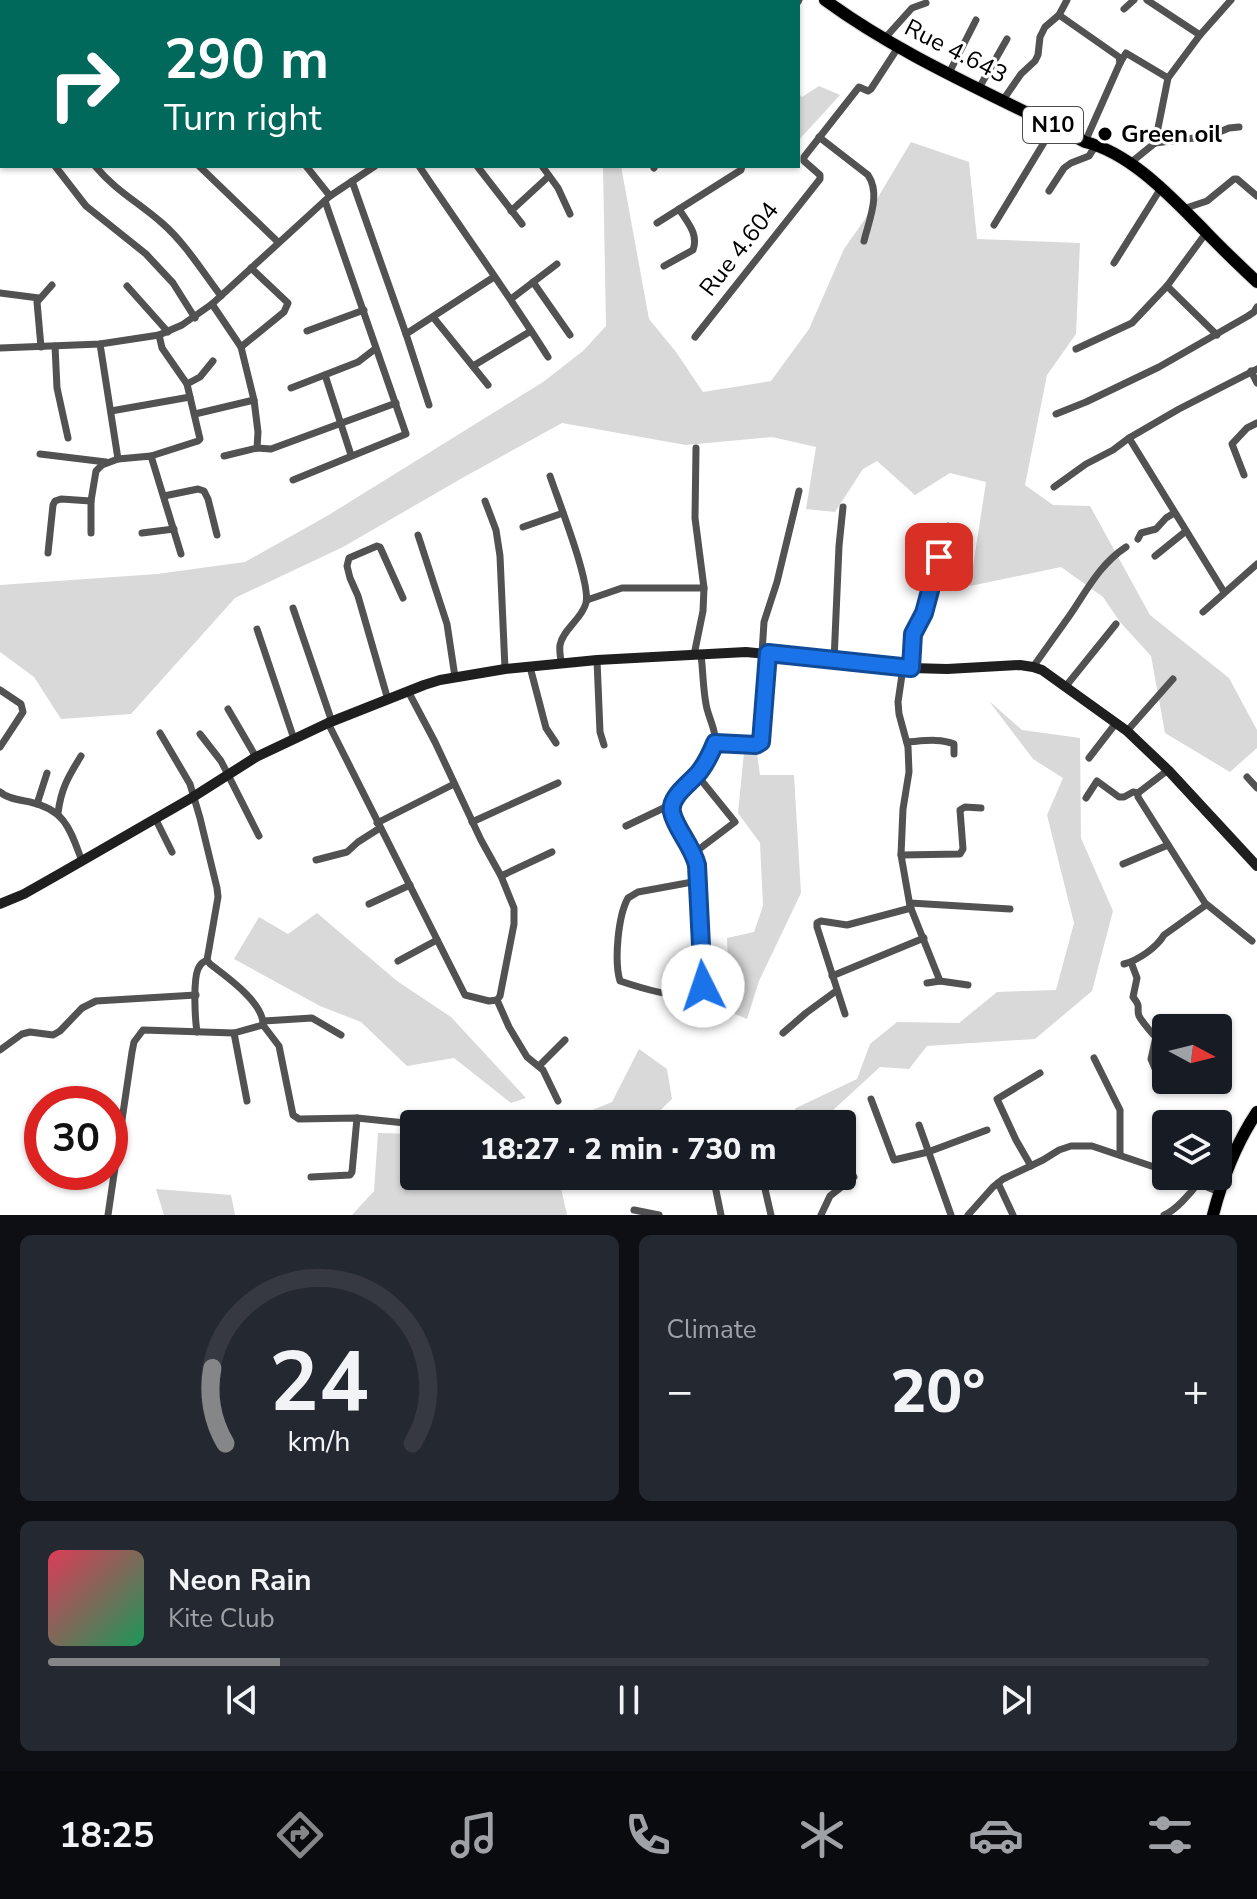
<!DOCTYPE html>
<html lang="en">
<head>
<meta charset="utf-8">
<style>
  :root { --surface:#171b24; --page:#242831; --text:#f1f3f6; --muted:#9ea1a6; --line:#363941; --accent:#858687 }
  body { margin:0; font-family:"Nunito Sans",sans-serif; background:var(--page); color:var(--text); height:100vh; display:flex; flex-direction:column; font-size:30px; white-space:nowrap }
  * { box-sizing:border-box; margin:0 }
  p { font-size:26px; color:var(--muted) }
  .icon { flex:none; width:44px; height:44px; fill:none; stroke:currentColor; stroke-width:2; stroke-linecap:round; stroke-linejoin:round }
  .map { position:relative; height:1215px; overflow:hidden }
  .sheet { display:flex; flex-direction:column; gap:20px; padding:20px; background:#0d0f14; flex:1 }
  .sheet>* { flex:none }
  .hud { position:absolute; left:0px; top:0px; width:800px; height:168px; box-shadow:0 2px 6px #0004; background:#00695c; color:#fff; overflow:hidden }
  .needle { width:52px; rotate:97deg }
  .controls { position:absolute; left:1152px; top:1014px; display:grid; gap:16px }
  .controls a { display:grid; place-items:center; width:80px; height:80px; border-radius:8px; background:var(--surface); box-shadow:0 2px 6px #0004; font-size:40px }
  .speed { position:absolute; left:24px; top:1086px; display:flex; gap:16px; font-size:40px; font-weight:700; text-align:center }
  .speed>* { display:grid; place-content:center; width:104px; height:104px; border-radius:50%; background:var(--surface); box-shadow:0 2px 6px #0004; line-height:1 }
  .speed .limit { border:12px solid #d22; background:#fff; color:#111 }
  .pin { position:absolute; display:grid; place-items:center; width:68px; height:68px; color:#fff; margin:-34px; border-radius:16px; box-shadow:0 4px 12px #0006 }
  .me { position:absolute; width:88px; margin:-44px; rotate:356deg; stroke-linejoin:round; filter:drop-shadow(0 0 6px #0008) }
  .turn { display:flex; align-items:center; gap:28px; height:168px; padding:0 32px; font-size:36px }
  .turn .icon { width:104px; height:104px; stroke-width:2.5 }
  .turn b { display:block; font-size:56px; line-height:68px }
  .big { font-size:60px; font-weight:800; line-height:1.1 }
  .sheet .widget { flex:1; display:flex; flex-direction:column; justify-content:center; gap:12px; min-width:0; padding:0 28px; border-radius:12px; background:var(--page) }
  .sheet .dial { align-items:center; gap:0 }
  .dial svg { height:208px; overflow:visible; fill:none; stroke:var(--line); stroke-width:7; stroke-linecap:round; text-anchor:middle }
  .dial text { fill:var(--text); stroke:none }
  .song { display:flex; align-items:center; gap:24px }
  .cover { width:96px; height:96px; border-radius:12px; background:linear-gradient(135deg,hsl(350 70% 55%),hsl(150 70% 35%)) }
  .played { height:8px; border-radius:4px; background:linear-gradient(90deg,var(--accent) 20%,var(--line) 20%) }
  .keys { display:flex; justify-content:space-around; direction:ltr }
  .heat { display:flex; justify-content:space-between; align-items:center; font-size:44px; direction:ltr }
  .sheet .tiles { flex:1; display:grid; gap:20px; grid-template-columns:1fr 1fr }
  .widget:last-child { grid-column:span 2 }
  .trip { position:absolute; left:400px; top:1110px; width:456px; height:80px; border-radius:8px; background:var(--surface); box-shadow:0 2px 6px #0004; font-weight:800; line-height:80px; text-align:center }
  .tabs { display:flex; height:128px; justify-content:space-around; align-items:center; background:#090b0e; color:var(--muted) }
  .tabs .icon { width:56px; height:56px }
  .tabs .on { color:var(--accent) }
  .tabs b { font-size:36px; color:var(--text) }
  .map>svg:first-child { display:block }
  .green { fill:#d9d9d9 }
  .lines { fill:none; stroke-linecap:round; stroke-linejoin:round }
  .highway-casing { stroke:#dbdbdb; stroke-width:14 }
  .street { stroke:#525252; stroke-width:7 }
  .secondary { stroke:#1f1f1f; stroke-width:10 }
  .highway { stroke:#000; stroke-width:12 }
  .route-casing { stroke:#114b97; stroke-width:20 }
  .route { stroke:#1a73e8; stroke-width:14 }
  .poi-dot { fill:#000; stroke:#fff; stroke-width:3 }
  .labels { text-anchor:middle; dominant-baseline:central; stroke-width:6; stroke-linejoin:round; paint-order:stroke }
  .shield { fill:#fff; stroke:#4c4c4c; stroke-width:2 }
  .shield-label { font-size:22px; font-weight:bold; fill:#000 }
  .street-label { font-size:24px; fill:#000; stroke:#fff }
  .poi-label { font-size:24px; font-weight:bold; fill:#000; stroke:#fff; text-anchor:start }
</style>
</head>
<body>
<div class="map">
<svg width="1257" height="1215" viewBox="0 0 1257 1215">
  <rect width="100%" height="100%" fill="#fff"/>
  <g class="green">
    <path d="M819,86L840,95L798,141V93L802,97Z"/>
    <path d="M911,142L969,162L977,239L1080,243L1076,334L1047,375L1025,485L1053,505L1090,506L1150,615L1229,678L1257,730V748L1230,772L1165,733L1151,656L1120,622L1103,597L1061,567L970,586L986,482L950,473L915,495L877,461L863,469L835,512L806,509L816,447L772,437L686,445L562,423L464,477L343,547L235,598L131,714L61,719L34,677L0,652V585L157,574L245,562L327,516L543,382L583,351L606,326L603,166H621L649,319L676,352L703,392L771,381L809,329L844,249L865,219Z"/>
    <path d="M989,701L1022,730L1080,738L1081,838L1113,911L1092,991L1035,1039L927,1046L909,1069L880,1067L818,1124H783L796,1108L857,1079L870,1044L897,1022L959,1023L997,992L1056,990L1074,923L1047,815L1063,778L1033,759Z"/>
    <path d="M744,752L757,753L760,775H794L801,893L759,981L747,1019L730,1012L727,938L754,932L763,906L760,843L738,813Z"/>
    <path d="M317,913L397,981L451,1017L526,1098L511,1103L454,1058L407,1066L361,1022L320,1006L234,959L259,917L288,934Z"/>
    <path d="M639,1049L667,1069L672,1099L646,1124H558L612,1102Z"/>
    <path d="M378,1133L414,1134V1176H609L605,1182L561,1188L567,1215H352L374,1191Z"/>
    <path d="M156,1189L231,1195L235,1215H164Z"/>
  </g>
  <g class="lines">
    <defs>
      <g id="highway">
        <path d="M825,0C904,58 999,97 1085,142C1131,153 1172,198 1204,230C1221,248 1239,265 1257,282"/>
        <path d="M1213,1215C1222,1180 1237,1142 1257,1112"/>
      </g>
    </defs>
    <use href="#highway" class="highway-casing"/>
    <g class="street">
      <path d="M287,0L289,2"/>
      <path d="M367,0V2"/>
      <path d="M644,0L645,2"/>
      <path d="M529,2L531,0"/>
      <path d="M656,2L658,0"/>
      <path d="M743,2L745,0"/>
      <path d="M798,2L799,0"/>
      <path d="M1124,9L1134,0"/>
      <path d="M1059,15L1119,57L1120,63"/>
      <path d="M1200,35L1231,0"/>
      <path d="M885,38L912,8L926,3"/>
      <path d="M949,73L976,20"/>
      <path d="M979,88L1007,39"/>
      <path d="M1003,100L1021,74L1035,61L1038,55L1040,37L1045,27L1059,15L1067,0"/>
      <path d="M819,137L868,175C881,194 869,220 864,241"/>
      <path d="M1085,142L1120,63L1126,53L1168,78"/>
      <path d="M1155,143L1210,136L1229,128L1239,127"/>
      <path d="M1129,164L1155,143L1168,78L1200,35L1147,0"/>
      <path d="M55,166L86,206L146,254L173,283L195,318"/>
      <path d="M95,166C116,191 138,202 162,223C185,243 202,271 221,296"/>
      <path d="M199,166L278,242"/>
      <path d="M306,166L330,196"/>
      <path d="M419,166C462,230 507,292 548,357"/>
      <path d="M477,166L522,224"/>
      <path d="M542,166L558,188L570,214"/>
      <path d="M654,168L655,166"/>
      <path d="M352,181L406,334L429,405"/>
      <path d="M1049,191L1064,168L1071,163L1089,156L1096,145"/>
      <path d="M1183,209L1207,201L1234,179H1237L1257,196"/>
      <path d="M511,211L549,176"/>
      <path d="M657,223L741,170L742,166"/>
      <path d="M994,225L1054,126"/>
      <path d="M1206,233L1167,286L1217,335"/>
      <path d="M1114,263L1161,188"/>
      <path d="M664,266L693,250C699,234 687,222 679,209"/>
      <path d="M533,282L570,335"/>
      <path d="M127,286L168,332"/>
      <path d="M0,293L39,298"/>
      <path d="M511,299L557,264"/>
      <path d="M212,304L241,347L254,400L258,432L257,448"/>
      <path d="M433,317L488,385"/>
      <path d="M307,331L364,310"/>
      <path d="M406,334L494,277"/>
      <path d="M695,337L820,179V175L804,161V157L859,87L868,91L871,89L899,46"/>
      <path d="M100,344L118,459"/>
      <path d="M55,346L57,388L68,438"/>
      <path d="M41,347L37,302L52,285"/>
      <path d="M241,347L284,312L288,303L251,268"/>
      <path d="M0,348L100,344L159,335L182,325L212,304L330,196L375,166"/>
      <path d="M1076,349L1132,323L1167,286"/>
      <path d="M473,366L531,331"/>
      <path d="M1251,371L1257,383"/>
      <path d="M325,375L351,455"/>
      <path d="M187,384L200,377L213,361"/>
      <path d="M291,388L358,362L375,349"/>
      <path d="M111,411L190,397L187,384L162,348L159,335"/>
      <path d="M195,414L254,400"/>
      <path d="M1056,414L1086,402L1159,367L1248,316L1254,312L1257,307"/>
      <path d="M1129,438L1224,592"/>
      <path d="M40,454L106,462"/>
      <path d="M151,456L198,441L200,439L190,397"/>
      <path d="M224,456L257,448L271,449L396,403"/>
      <path d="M1244,475L1232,444L1247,428L1257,423"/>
      <path d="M550,476C558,500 591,583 586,603C582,619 563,629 560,645C559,651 561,658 561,664"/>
      <path d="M293,480L406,434L325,201"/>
      <path d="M1054,487L1086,464L1113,450L1129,438L1179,409L1257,369"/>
      <path d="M164,496L198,489L204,491L208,499L217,535"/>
      <path d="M485,501L496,530L500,556L505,669"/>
      <path d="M523,527L563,513"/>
      <path d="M91,533V501L96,471L102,465L118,459L151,456L181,554"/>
      <path d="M142,533L174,529"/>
      <path d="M418,535L447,624L455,677"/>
      <path d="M1138,539L1141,533L1156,529L1166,518L1174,513"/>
      <path d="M48,553L53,505L55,501L61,499L91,501"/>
      <path d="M1155,556L1186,531"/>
      <path d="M587,600L622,588H704"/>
      <path d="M293,608L332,722"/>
      <path d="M1203,612L1257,564"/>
      <path d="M257,629L294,739"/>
      <path d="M762,653L764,622L777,582L799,491"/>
      <path d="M694,655L703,611L704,588L695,518L696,448"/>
      <path d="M597,660L600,732L604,745"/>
      <path d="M834,661L839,546L843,507"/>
      <path d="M530,667L546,728L556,743"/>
      <path d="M1033,667C1045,650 1058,632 1070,615C1087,590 1100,564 1126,547"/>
      <path d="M903,668L898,702L899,714L908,747L909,772L903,809L901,855L910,906L940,981"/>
      <path d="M911,668L913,634L924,613L929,587L948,526"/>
      <path d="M1066,686L1116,624"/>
      <path d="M0,690L21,704L23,712L0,747"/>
      <path d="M388,700L358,596L350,578L347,566L349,558L377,546L380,547L403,598"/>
      <path d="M228,709L256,757"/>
      <path d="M328,723L465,995L489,1001L497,1000L500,996L514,924V908L501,876L481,840L435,742L408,691"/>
      <path d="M1127,731L1173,679"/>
      <path d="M160,733L190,784L200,818L217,888L218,897L207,960C202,963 201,963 198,969C193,981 195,1019 197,1032"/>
      <path d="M200,734L221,761L259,836"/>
      <path d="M907,742C922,741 941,738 954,744V754"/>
      <path d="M715,743L756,745L761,742L768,653"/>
      <path d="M1089,758L1116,723"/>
      <path d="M1168,770L1138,793V797L1205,903L1252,941"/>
      <path d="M1247,777L1257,788"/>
      <path d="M0,792C8,799 20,800 30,802C66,810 70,830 82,861"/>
      <path d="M1086,798L1097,781L1119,797H1124L1133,792L1138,793"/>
      <path d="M37,804L47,773"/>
      <path d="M58,813C61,789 68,777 81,756"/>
      <path d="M155,818L172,852"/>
      <path d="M472,822L558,783"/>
      <path d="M377,823L454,784"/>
      <path d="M626,826L672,804"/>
      <path d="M694,853L735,822L697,775"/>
      <path d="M901,855L960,854L963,849L960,810L965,807L981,808"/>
      <path d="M316,860L347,852L358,842L380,828"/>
      <path d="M1123,864L1168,845"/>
      <path d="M501,876L552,852"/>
      <path d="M698,881L638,892L628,898C618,916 614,961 620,981C635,986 687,1003 701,992C702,990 702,988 703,986C702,962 700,937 699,912C698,894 700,874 695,857C690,840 670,824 672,806C674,795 687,786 694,778C702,769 710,757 714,746C718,732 708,718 706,704C703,688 703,671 701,655"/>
      <path d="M910,903L1010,909"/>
      <path d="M369,904L410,885"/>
      <path d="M398,961L437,940"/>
      <path d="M1131,962L1137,978L1133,997C1142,1008 1136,1007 1139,1016C1141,1020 1152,1034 1156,1037L1151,1059L1163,1087L1166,1089L1213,1085L1226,1076L1218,1063"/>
      <path d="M1124,964C1139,960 1157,947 1164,935L1206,905"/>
      <path d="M832,976L924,938"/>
      <path d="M927,983L940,981L968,985"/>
      <path d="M497,1000L509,1027L527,1057L543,1070L558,1101"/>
      <path d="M845,1014L817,927V923L821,921L847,925L911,908"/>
      <path d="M264,1021L312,1018L341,1035"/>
      <path d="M263,1025L279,1046L293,1115L299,1119L357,1118L405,1123L477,1120"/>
      <path d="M234,1033L247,1101"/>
      <path d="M783,1033L806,1013L836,991"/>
      <path d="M0,1050L22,1034L30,1032L53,1035L60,1031L82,1008L96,1001L196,995"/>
      <path d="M1094,1058L1120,1110V1155"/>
      <path d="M539,1066L565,1040"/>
      <path d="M871,1099L894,1160L928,1152L987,1130"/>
      <path d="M919,1125L951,1215"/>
      <path d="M1031,1166L1016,1140L997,1099L1040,1073"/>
      <path d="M713,1176L721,1215"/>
      <path d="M762,1176L771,1215"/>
      <path d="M1181,1176L1219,1192"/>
      <path d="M311,1177L350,1175L352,1172L357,1118"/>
      <path d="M998,1183L1013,1215"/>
      <path d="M634,1210L659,1215"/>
      <path d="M108,1215L132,1052L134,1042L143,1030L234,1033L263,1025C264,1003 227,977 210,964L207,960"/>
      <path d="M821,1215L830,1196L854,1177L842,1154"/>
      <path d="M968,1215L993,1187L1003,1179L1043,1160L1059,1150L1071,1146H1092L1166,1171"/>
      <path d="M1164,1215C1175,1211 1191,1193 1198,1183"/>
    </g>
    <path class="secondary" d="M0,904L24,894L61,873L193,797L256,757L328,723L424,685L440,680L505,669L597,660L746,652L911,668L947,669L1020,665L1033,667L1042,670L1127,731L1168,770L1257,866"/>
    <use href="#highway" class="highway"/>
  </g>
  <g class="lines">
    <defs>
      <path id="route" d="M703,986L697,865C692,845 675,828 672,812C669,796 691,783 700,771C706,763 711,753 715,743L756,745L761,742L768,653L911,668L913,634L924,613L939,557"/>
    </defs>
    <use href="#route" class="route-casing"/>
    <use href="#route" class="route"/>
  </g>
  <circle class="poi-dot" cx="1105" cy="134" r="8"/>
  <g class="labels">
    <rect class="shield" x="1023" y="107" width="60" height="36" rx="6"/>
    <g class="shield-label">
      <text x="1053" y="125">N10</text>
    </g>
    <g class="street-label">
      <text transform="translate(956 51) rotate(27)">Rue 4.643</text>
      <text transform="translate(739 249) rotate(-52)">Rue 4.604</text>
    </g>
    <g class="poi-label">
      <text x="1121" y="134">Green oil</text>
    </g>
  </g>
</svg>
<div class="controls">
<a><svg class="needle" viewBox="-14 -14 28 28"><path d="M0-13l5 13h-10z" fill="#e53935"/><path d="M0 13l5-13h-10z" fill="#9ea1a6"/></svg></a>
<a><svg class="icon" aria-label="layers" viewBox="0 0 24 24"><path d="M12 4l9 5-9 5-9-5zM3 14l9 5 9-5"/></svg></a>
</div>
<div class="speed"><div class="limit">30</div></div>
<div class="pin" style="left:939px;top:557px;background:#d93025"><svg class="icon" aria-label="arrive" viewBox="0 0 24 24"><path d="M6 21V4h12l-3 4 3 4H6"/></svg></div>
<svg class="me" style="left:703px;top:986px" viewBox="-20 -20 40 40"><circle r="19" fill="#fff"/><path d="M0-13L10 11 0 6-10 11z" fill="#1a73e8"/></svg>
<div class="trip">18:27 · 2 min · 730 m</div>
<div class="hud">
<div class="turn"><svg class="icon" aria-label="right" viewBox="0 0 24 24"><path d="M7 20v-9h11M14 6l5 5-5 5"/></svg><div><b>290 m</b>Turn right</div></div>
</div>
</div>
<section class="sheet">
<div class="tiles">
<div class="widget dial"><svg viewBox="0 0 100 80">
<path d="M14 69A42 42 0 1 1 86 69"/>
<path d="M14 69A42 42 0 0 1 9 40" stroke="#858687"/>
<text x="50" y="56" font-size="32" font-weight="700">24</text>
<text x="50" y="72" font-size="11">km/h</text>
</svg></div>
<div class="widget"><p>Climate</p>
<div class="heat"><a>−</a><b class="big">20°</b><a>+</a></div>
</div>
<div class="widget">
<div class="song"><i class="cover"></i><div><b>Neon Rain</b><p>Kite Club</p></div></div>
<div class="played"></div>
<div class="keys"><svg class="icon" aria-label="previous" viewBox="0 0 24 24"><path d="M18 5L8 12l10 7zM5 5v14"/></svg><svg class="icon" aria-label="pause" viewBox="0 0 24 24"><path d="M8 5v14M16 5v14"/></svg><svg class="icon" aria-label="next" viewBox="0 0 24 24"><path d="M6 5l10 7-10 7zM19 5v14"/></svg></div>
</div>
</div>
</section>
<nav class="tabs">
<b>18:25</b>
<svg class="icon on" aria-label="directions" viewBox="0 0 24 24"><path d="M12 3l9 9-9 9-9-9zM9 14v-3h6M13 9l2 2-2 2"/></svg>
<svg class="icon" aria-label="music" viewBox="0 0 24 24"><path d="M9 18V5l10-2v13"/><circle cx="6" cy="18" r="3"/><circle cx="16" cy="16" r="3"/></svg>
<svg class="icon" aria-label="phone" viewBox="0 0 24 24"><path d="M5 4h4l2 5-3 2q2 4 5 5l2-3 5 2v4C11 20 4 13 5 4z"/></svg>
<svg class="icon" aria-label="climate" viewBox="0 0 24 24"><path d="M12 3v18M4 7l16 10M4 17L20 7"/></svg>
<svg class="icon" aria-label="car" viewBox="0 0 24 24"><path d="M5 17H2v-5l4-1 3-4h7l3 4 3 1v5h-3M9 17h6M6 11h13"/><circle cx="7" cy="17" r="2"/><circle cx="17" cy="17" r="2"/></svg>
<svg class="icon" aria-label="filters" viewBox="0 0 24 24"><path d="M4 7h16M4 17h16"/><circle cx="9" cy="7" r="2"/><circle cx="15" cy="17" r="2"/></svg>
</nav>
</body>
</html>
